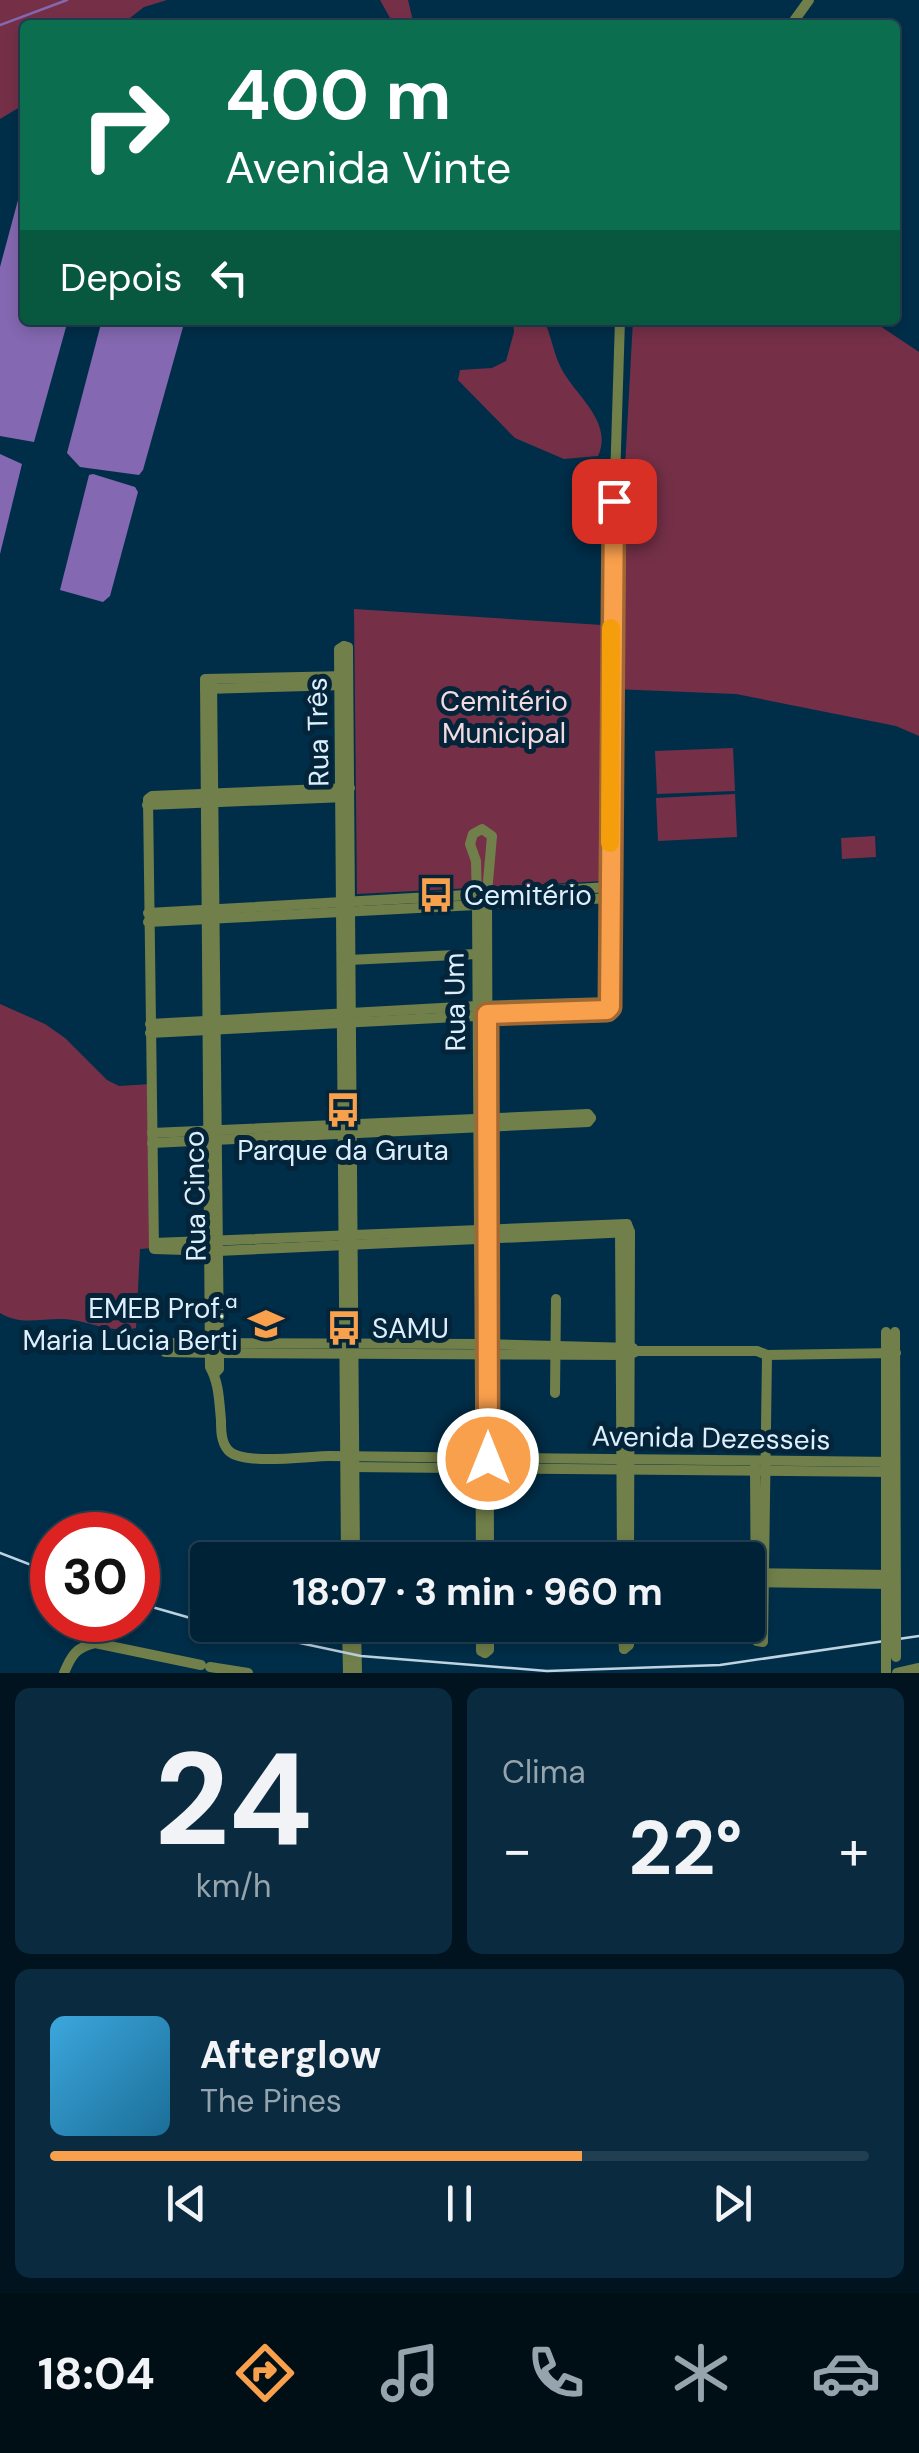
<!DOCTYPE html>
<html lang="pt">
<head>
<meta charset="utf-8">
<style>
  :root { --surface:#002237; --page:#0a2a3f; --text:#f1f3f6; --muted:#95a4ad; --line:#223f52; --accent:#f9a04d }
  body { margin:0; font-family:"DM Sans",sans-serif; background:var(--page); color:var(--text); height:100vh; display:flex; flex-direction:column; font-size:38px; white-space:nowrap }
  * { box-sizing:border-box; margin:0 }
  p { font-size:32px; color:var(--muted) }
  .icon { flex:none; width:55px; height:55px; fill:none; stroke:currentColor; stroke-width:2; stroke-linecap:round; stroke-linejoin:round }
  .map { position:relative; height:1673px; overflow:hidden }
  .sheet { display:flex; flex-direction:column; gap:15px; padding:15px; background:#00131e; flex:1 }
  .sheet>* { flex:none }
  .hud { position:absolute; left:20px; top:20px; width:880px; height:305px; border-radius:10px; box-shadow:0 5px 15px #0003,0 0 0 2px var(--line); background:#0b6e4f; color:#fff; overflow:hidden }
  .speed { position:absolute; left:30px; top:1512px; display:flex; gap:20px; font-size:50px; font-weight:700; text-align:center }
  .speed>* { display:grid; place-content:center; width:130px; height:130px; border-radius:50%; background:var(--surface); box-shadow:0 5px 15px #0003,0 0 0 2px var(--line); line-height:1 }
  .speed .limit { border:15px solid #d22; background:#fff; color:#111 }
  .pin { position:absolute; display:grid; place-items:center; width:85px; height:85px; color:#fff; margin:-42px; border-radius:20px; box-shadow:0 5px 15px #0006 }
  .me { position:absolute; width:110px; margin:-55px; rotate:0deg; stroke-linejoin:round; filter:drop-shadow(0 0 8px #0008) }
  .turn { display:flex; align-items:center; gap:35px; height:210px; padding:0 40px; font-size:45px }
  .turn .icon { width:130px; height:130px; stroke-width:2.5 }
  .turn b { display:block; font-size:70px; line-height:85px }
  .then { display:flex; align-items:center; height:95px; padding:0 40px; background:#0003; gap:20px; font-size:38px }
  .big { font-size:75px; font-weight:700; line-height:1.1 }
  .sheet .widget { flex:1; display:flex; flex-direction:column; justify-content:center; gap:15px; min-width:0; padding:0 35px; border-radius:15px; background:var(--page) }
  .sheet .dial { align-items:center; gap:0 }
  .dial b { font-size:130px; line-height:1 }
  .song { display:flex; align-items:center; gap:30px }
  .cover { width:120px; height:120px; border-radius:15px; background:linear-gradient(135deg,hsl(200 70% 55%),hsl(200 70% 35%)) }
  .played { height:10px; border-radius:5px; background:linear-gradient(90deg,var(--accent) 65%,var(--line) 65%) }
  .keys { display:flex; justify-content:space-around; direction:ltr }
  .heat { display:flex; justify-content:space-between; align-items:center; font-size:55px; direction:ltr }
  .sheet .tiles { flex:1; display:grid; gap:15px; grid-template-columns:1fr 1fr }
  .widget:last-child { grid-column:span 2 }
  .trip { position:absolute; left:190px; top:1542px; width:575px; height:100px; border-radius:10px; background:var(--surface); box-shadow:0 5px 15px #0003,0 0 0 2px var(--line); font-weight:700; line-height:100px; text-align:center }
  .menu { display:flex; height:160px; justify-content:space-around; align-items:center; background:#000e16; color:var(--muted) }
  .menu .icon { width:70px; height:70px }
  .menu .on { color:var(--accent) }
  .menu b { font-size:45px; color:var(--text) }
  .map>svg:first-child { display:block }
  .green { fill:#753048 }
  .water { fill:#8468b1 }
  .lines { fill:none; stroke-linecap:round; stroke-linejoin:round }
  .stream { stroke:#8468b1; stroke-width:2.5 }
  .minor { stroke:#717f4a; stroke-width:10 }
  .rail { stroke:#bed4e3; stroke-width:2.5 }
  .minor-bridge { stroke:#717f4a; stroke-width:10 }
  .route-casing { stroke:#a26832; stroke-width:25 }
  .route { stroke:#f9a04d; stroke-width:18 }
  .slow { stroke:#f59e0b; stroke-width:18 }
  .labels { text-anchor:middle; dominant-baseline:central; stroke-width:10; stroke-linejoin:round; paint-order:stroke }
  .park-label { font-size:28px; fill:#f3dae0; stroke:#032439 }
  .street-label { font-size:28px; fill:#ddeffd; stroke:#032439 }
  .poi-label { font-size:28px; fill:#ddeffd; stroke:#032439; text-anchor:start }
</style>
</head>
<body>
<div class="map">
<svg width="919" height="1673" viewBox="0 0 919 1673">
  <rect width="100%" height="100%" fill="#002e49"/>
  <g class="green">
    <path d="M0,0H167L144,7L121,25H25V104L0,119Z"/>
    <path d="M380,0H408L414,25H394Z"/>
    <path d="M513,320H544C551,335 553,351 560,366C574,395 614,421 598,456L564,459L515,438L458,380L460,370L492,368L506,361L514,332Z"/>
    <path d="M633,320H871L919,352V736L896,726L736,694L613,689Z"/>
    <path d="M354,609L602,625L604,881L357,894Z"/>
    <path d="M733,748L735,791L657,794L655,751Z"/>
    <path d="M735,794L737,837L658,841L656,798Z"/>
    <path d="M875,836L876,857L842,859L841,838Z"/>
    <path d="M0,1004L45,1024L65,1038L107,1080L119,1086L151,1084L154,1248L140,1249L136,1328C109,1334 88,1320 64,1319C41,1318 21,1326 0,1313Z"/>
  </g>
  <g class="water">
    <path d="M25,174V320H68L34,442L0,436V267Z"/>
    <path d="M102,320H185L143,470L139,475L80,467L67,453Z"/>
    <path d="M0,454L22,464L0,554Z"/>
    <path d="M93,474L135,487L138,492L110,596L103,602L60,590L89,475Z"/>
  </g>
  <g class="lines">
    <path class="stream" d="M0,25L67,0"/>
    <g class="minor">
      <path d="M791,25L809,0"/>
      <path d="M344,646L348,647L355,1560"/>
      <path d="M344,646L339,649L346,1560"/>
      <path d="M348,676L205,679L210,1367C219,1383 219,1400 221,1420C221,1430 221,1442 228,1450C241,1466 308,1456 329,1456L895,1462"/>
      <path d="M212,679L219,1353V1369L214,1374"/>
      <path d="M205,689L343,685"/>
      <path d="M350,788L152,796L148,799L154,1249L218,1251L630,1232"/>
      <path d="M147,805L346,797"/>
      <path d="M148,913L610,887"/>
      <path d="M148,922L610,898"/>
      <path d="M348,960L477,954"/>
      <path d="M150,1024L478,1006L610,1002"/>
      <path d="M150,1033L609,1009L611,608L620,320"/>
      <path d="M152,1133L588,1114L591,1118"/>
      <path d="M152,1143L588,1122L591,1118"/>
      <path d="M620,1230L622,1560"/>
      <path d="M154,1243L627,1224L630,1232L629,1560"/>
      <path d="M895,1332L896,1628"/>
      <path d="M162,1348L165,1352L219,1353L629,1355L637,1351H757L767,1355L896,1353"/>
      <path d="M162,1348L165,1343L480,1344L633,1348"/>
      <path d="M555,1393L556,1299"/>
      <path d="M351,1467L895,1472"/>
      <path d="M755,1467L756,1630L757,1641L763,1642L767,1355"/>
      <path d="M481,1560L477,904L476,861L470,844L473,834L482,829L492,836L487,893L489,1560"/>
      <path d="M748,1573L890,1575"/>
      <path d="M748,1582L891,1584"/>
      <path d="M347,1625L348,1673"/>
      <path d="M356,1625L357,1673"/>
      <path d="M481,1625V1651L485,1653"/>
      <path d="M622,1625L624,1649"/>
      <path d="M886,1630V1332"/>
      <path d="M624,1649L629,1645V1625"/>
      <path d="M485,1653L489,1650V1625"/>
      <path d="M886,1658V1673"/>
      <path d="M210,1667L248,1673"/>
      <path d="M64,1673C71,1656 76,1647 95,1643L201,1665"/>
      <path d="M897,1673L919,1668"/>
    </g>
    <g class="rail">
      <path d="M0,1553L52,1573"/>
      <path d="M138,1603L208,1623"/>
      <path d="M215,1625L361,1656L547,1671L720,1665L919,1636"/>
    </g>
    <g class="minor-bridge">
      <path d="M896,1657V1628"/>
      <path d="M886,1658V1630"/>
    </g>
  </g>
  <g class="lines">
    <defs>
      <path id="route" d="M488,1459L487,1014L607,1010L610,1007L614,501"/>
    </defs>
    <use href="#route" class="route-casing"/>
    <use href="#route" class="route"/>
    <path class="slow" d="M610,843L611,628"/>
  </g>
  <defs>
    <symbol id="bus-bare" viewBox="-9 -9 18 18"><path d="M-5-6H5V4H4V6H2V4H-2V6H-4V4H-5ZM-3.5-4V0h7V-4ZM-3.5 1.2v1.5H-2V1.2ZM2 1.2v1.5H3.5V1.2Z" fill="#f9a04d" stroke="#032439" stroke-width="2.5" paint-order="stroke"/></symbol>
    <symbol id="school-bare" viewBox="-9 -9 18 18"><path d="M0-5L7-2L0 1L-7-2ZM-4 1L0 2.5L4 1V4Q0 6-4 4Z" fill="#f9a04d" stroke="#032439" stroke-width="2.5" paint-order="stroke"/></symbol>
  </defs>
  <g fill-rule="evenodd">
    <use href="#bus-bare" x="411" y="870" width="50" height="50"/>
    <use href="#bus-bare" x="318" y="1085" width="50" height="50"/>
    <use href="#school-bare" x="241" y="1299" width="50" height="50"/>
    <use href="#bus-bare" x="319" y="1303" width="50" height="50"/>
  </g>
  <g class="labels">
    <g class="park-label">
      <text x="504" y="701">Cemitério<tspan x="504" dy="32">Municipal</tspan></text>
    </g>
    <g class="street-label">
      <text transform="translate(318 732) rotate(-91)">Rua Três</text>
      <text transform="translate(455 1002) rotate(-91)">Rua Um</text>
      <text transform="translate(195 1196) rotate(-91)">Rua Cinco</text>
      <text transform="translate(711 1438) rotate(1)">Avenida Dezesseis</text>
    </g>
    <g class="poi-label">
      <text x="464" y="895">Cemitério</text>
      <text x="343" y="1150" text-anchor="middle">Parque da Gruta</text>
      <text x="238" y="1308" text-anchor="end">EMEB Prof.ª<tspan x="238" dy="32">Maria Lúcia Berti</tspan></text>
      <text x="372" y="1328">SAMU</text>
    </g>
  </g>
</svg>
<div class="speed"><div class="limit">30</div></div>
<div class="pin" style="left:614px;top:501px;background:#d93025"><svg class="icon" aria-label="arrive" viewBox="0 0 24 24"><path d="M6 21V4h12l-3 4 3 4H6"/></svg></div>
<svg class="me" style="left:488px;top:1459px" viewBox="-20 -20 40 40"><circle r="17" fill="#f9a04d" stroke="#fff" stroke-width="3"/><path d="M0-11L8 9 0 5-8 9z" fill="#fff"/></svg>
<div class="trip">18:07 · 3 min · 960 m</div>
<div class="hud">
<div class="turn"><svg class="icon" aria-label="right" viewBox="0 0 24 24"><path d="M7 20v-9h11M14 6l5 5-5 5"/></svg><div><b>400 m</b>Avenida Vinte</div></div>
<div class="then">Depois<svg class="icon" aria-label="left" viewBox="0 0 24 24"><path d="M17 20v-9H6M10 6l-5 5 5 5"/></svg></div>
</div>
</div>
<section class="sheet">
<div class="tiles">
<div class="widget dial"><b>24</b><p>km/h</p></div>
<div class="widget"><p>Clima</p>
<div class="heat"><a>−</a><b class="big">22°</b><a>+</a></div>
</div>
<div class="widget">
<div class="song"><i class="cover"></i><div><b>Afterglow</b><p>The Pines</p></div></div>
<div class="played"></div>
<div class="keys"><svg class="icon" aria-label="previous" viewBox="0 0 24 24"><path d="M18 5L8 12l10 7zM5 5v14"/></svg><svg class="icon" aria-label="pause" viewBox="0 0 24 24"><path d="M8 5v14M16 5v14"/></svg><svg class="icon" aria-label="next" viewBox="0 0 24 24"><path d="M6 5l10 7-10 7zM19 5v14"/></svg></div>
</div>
</div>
</section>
<nav class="menu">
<b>18:04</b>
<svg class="icon on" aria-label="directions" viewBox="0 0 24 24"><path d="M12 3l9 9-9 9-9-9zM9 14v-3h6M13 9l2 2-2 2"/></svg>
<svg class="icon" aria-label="music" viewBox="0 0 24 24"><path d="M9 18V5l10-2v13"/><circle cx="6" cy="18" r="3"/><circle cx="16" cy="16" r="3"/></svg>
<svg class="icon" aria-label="phone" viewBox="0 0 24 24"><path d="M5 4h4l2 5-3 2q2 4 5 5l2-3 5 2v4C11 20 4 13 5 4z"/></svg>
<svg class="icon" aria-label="climate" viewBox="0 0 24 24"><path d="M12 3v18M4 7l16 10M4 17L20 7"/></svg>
<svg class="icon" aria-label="car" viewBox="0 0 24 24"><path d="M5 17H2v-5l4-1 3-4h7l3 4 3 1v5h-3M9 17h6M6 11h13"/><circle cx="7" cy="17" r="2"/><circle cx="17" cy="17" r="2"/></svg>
</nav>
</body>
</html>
